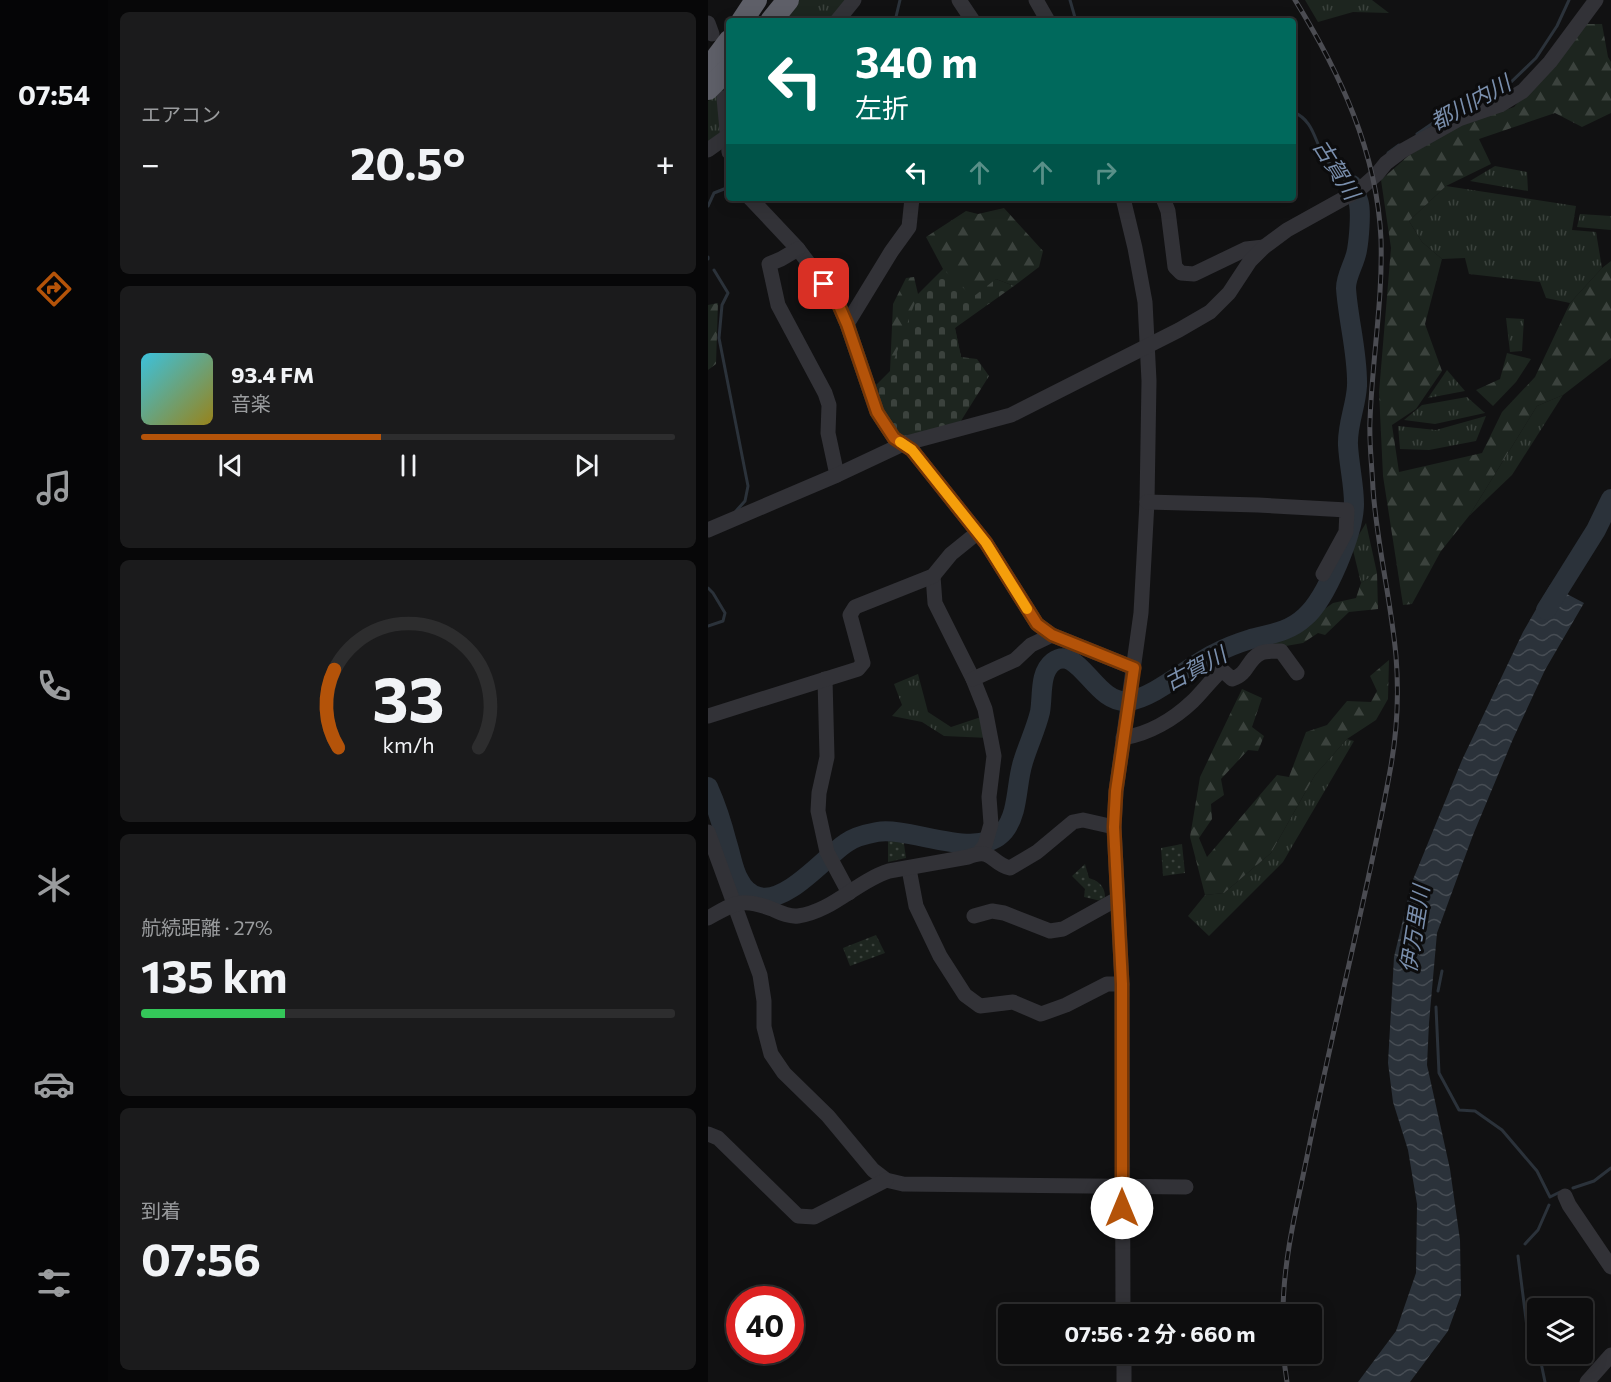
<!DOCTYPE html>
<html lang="ja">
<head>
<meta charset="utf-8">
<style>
  :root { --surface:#0d0d0e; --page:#1b1b1c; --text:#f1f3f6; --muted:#9a9c9e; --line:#2d2d2e; --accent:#b45309 }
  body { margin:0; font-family:Commissioner,"Noto Sans JP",sans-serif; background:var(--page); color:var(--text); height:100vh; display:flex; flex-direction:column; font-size:22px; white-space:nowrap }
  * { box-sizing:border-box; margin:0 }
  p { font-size:20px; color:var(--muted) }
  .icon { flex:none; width:33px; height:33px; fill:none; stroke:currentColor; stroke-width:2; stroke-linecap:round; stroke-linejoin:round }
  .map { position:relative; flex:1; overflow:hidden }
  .details { display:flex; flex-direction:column; gap:12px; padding:12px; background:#070708; width:600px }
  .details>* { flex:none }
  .banner { position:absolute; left:18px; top:18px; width:570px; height:183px; border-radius:6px; box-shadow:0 3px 15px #0003,0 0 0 2px var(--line); background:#00695c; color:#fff; overflow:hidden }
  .fabs { position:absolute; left:819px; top:1298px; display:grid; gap:12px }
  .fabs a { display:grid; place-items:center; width:66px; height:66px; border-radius:6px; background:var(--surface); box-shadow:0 3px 15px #0003,0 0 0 2px var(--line); font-size:30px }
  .speed { position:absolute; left:18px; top:1286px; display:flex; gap:12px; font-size:30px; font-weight:700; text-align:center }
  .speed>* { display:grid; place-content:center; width:78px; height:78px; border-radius:50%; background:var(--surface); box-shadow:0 3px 15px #0003,0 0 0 2px var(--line); line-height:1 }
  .speed .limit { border:9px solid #d22; background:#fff; color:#111 }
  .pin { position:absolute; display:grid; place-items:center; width:51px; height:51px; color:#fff; margin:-26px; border-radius:12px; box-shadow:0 3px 9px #0006 }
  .me { position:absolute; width:66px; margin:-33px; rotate:0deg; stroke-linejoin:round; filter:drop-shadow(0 0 4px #0008) }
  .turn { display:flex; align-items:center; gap:21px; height:126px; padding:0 30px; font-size:27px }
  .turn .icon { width:78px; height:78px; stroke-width:2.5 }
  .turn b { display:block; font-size:42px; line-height:51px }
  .lanes { display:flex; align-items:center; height:57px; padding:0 30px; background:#0003; justify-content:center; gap:30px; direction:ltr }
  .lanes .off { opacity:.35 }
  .big { font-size:45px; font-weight:700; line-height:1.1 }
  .details .tile { flex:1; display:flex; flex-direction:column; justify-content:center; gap:9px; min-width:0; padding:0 21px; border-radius:9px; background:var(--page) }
  .details .dial { align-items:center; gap:0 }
  .dial svg { height:156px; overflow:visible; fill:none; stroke:var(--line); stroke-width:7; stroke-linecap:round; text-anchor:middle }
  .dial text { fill:var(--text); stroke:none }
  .song { display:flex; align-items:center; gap:18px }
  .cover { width:72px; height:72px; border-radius:9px; background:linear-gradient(135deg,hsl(190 70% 55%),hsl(50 70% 35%)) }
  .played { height:6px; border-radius:3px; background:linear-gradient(90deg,var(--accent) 45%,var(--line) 45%) }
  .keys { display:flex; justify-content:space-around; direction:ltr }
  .heat { display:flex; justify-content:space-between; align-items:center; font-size:33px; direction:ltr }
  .charge { height:9px; border-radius:4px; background:linear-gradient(90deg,#34c759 27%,var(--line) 0) }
  .trip { position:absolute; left:290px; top:1304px; width:324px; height:60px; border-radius:6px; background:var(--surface); box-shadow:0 3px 15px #0003,0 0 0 2px var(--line); font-weight:700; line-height:60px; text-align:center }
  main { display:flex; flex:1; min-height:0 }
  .tab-bar { display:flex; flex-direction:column; width:108px; justify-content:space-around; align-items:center; background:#050506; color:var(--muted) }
  .tab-bar .icon { width:42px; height:42px }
  .tab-bar .current { color:var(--accent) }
  .tab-bar b { font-size:27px; color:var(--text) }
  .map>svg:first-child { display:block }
  .grass { fill:url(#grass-tufts) }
  .forest { fill:url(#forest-firs) }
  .cemetery { fill:url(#cemetery-stones) }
  .garden { fill:url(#garden-dots) }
  .water { fill:url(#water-waves) }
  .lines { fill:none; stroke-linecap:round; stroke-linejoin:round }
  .stream { stroke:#2b323a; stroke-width:3 }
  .river { stroke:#2b323a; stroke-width:20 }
  .minor { stroke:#323237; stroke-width:15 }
  .highway { stroke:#5e5f68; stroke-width:22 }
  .rail-casing { stroke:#4b4c52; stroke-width:5 }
  .rail { stroke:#0c0c0d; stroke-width:3; stroke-dasharray:9; stroke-linecap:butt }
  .route-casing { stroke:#753606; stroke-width:15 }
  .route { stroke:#b45309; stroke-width:10 }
  .slow { stroke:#f59e0b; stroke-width:10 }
  .labels { text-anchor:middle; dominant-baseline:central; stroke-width:6; stroke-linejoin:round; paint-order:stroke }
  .water-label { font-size:22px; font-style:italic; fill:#7a8fad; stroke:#0c0c0d }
</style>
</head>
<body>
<main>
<nav class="tab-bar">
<b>07:54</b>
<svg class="icon current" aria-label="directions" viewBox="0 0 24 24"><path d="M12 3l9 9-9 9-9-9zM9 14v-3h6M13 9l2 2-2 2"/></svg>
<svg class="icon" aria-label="music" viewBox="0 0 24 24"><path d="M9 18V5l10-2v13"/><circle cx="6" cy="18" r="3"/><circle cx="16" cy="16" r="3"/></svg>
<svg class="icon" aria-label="phone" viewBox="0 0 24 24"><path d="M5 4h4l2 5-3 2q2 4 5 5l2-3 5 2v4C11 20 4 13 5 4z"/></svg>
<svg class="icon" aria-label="climate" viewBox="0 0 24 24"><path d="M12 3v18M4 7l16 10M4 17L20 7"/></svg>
<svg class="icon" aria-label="car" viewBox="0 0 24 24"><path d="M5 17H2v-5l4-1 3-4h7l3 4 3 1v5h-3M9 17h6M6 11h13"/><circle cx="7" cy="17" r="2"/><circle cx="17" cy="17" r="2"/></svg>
<svg class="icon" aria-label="filters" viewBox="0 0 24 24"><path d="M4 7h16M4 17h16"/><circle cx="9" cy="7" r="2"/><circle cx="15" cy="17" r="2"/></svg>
</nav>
<section class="details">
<div class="tile"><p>エアコン</p>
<div class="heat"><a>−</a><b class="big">20.5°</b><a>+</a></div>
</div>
<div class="tile">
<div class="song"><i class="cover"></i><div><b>93.4 FM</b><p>音楽</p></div></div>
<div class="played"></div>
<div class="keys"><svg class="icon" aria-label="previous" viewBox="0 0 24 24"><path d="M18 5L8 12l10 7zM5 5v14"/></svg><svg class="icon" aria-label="pause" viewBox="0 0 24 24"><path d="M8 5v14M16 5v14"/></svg><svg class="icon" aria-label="next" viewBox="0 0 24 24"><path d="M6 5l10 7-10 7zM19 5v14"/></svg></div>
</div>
<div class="tile dial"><svg viewBox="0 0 100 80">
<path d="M14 69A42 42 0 1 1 86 69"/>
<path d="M14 69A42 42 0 0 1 12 29" stroke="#b45309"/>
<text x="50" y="56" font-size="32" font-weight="700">33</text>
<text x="50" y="72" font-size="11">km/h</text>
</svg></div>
<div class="tile"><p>航続距離 · 27%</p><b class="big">135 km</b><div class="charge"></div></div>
<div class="tile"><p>到着</p><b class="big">07:56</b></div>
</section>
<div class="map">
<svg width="903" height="1382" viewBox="0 0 903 1382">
  <defs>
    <pattern id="grass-tufts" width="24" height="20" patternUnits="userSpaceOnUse" patternTransform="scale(1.5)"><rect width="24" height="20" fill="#1d251f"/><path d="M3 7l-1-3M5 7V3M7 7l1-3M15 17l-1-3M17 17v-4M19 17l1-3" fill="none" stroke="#3b423d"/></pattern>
    <pattern id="forest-firs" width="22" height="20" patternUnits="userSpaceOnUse" patternTransform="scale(1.5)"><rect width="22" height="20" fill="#1d251f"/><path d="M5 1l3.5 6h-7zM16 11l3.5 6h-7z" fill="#3b423d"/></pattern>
    <pattern id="cemetery-stones" width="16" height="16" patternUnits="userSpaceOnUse" patternTransform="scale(1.5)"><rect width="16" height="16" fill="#1d251f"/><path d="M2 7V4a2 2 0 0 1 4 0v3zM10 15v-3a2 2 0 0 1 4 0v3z" fill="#3b423d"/></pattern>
    <pattern id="garden-dots" width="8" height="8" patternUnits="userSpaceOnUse" patternTransform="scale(1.5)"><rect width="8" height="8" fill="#1d251f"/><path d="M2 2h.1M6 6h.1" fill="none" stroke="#3b423d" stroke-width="1.8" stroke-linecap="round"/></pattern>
    <pattern id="water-waves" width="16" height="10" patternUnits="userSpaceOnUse" patternTransform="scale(1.5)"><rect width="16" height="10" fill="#2b323a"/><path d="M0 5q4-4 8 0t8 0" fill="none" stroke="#474d54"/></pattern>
  </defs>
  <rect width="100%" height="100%" fill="#111112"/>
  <g class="grass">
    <path d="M90,0H143L125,21H73Z"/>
    <path d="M597,0H664L681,13L645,12L610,22Z"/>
    <path d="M21,79V127L0,142V101Z"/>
    <path d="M787,166L819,172L820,191L762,181Z"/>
    <path d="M738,186L868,206L864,230L888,232L894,268L862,303L838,298L832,282L761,274L757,258L734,259L714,242L701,221Z"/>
    <path d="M872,214L903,216V230L869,227Z"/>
    <path d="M798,318L816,319L814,351L802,352Z"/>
    <path d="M739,370L757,391L720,398Z"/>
    <path d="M855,395L804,475L761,516L829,406Z"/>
    <path d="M759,397L777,413L727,424L696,420L714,405Z"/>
    <path d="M778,416L768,441L721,450L692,449L690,426L728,430Z"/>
    <path d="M658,523L669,573L653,583L644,546Z"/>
    <path d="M210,674L220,712L243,727L276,716L281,738L236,736L214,722L184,716L194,705L186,684Z"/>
    <path d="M639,739L646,741L575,862L501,936L480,916L497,895L516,893L563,853L607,775Z"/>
  </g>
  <g class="forest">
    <path d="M877,24H894L900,57L903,62V113L874,127L847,113L771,139L783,164L738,186L701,221L714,242L734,259L717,324L734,371L708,409L684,425L691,472L774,453L794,412L827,377L862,303L894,268L903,261V358L855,395L829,406L761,516L733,551L704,604L695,605L675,476L671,392L683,248L673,180L700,156L753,125L806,107Z"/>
    <path d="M296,208L335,251L331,267L306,286L288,279L247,328L253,357L182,371L185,304L198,278L206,277L210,294L232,295L235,269L218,237L258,211L270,214Z"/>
    <path d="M10,303L8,364L0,370V305Z"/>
    <path d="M799,353L823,359L808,382L785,406L768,390L792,379Z"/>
    <path d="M669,573L670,609L641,612L617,635L610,633L595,643L550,651L555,640L585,631L625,603L648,598L653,583Z"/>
    <path d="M681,660L680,699L668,720L639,739L607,775L563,853L516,893L497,895L482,837L492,777L534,689L554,698L544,727L556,736L550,751L540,750L513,779L516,795L503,804L504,819L491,838L499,857L569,775L581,777L598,732L619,725L639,701L663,702L669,691L662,676Z"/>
  </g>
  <path class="cemetery" d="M235,269L265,297L288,279L306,286L247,328L253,357L269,359L281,376L251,424L193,437L176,415L168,385L182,371L210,294Z"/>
  <g class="garden">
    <path d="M180,837H195L198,858L180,862Z"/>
    <path d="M474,844L477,873L455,876L453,848Z"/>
    <path d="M377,864L381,878C394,882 398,889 397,902L376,897L377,889L364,876Z"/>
    <path d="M168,935L177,953L142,966L135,948Z"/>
  </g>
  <path class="water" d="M842,585L876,603L837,670L805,739L765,835L729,933L721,1023L719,1065L742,1169L752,1240L753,1295L740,1331L702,1382H650L688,1331L708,1273L709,1204L700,1150L685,1102L680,1063L686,957L704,882L754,760L815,632Z"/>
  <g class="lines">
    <g class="stream">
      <path d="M362,0L368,21"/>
      <path d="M187,21L192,0"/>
      <path d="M585,112C608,121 606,145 620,162C625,167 631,169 636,174C639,177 642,182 644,185L646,184"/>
      <path d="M709,134L747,108L799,86L828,58L849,26L861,0"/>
      <path d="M680,153L691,145"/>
      <path d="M0,206L6,193L21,187"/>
      <path d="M0,257V259"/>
      <path d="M6,270L20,293L14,305L11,338L40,486L37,501L28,511"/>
      <path d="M0,588L5,593L17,613L15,621L0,626"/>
      <path d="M730,991L734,971"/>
      <path d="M728,1007L731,1073L751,1110L767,1111L794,1130L829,1171L842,1197L852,1192"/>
      <path d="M865,1188L886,1181L903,1168"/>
      <path d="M817,1244L830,1230L841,1205"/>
      <path d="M810,1256L819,1327L830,1349"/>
      <path d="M831,1353L837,1382"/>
    </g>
    <g class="river">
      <path d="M838,610L888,530L903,499"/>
      <path d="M0,787C8,805 14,823 19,843C23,855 25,870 31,880C35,888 42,895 51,897C79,904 117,857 138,843C146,837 158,834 169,832C203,826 270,862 296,831C311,813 308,783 315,762C320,745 328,729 332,712C335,696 331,673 345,662C371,643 387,705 420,701C446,698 481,666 506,654C517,648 530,643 543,639C562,634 581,632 597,617C618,599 646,532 646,504C646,484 641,465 640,445C639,425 648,406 649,386C650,354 640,320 638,288C638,275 647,263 649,250C651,239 653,214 651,204C650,198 646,191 644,185"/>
    </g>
    <g class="minor">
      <path d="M251,0L265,21"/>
      <path d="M328,0L340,21"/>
      <path d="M129,21L146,0"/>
      <path d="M0,23L4,34"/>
      <path d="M16,98L21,152"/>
      <path d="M0,150L21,135"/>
      <path d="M42,198L90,249L129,301L139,324L169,412L186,438L204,450L278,543L329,624L344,635L426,668"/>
      <path d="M415,198L427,248L437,302L441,381L439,502L433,613L408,791L406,827L414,984L415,1314"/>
      <path d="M455,198L460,211L467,267L473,273L486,274L538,249L556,247"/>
      <path d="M90,249L73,259L61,264L70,305L117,393L121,405L120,433L129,475"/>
      <path d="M139,324L183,252L201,227L204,198"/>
      <path d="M439,502L550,505L639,510L638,532L615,574"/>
      <path d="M0,530L129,475L195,444L303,415L471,330L502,312L521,293L542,261L556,247L579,230L651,190L669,174L678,163L694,151L751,119L792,105L815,91L842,62L888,0"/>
      <path d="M225,576L227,603L265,679L277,709L286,756L281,797L283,824L277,845L271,853"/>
      <path d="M117,679L119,757L111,793L110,811L119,852L141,893"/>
      <path d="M265,679L307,660L323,645L344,635"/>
      <path d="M0,716L150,669L155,663L142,615L147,607L225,576L243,554L269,533"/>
      <path d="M415,738C441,734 466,719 485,701C495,691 503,680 514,670L524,679C541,674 539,659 553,653C558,651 568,651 573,651L589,673"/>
      <path d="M0,832L52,975L56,1001V1027L63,1054L76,1073L120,1116L165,1170L178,1180L195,1184L478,1187"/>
      <path d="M201,869L208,906L232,956L257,995L272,1006L305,1002L333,1014L358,1005L399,984H414"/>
      <path d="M266,916L284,911L296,913L342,931L355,929L409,899"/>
      <path d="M0,918C27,903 33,897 64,909C73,913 81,917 90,916C125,911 149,881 181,871L260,857C285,847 282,863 302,868L329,852L365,822L375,820L406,827"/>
      <path d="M0,1134L10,1138L90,1216L106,1217L178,1180"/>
      <path d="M857,1196L861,1205L903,1267"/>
      <path d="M416,1353V1382"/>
      <path d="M879,1382L903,1355"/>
    </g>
    <g class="highway">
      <path d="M34,21L48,0"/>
      <path d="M63,21L80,0"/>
      <path d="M0,69L21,41"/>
      <path d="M0,89L21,68"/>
    </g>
    <defs>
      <g id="rail">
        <path d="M575,1314C575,1258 590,1202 601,1147C626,1021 659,897 682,771C689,734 691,693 688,656C683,600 669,545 665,489C664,466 661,443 662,421C664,360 675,300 673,239C669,152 632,73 587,0"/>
        <path d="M575,1353L579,1382"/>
      </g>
    </defs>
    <use href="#rail" class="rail-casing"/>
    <use href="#rail" class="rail"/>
  </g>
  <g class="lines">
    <defs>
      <path id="route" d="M116,284L129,301L139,324L169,412L186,438L204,450L278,543L329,624L344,635L426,668L408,791L406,827L414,984V1208"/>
    </defs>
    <use href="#route" class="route-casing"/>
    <use href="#route" class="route"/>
    <path class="slow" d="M192,442L204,450L278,543L319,609"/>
  </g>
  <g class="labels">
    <g class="water-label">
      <text transform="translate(762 102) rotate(-29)">都川内川</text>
      <text transform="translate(629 169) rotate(58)">古賀川</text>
      <text transform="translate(487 668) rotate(-28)">古賀川</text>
      <text transform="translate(706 929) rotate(-81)">伊万里川</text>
    </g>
  </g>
</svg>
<div class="fabs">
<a><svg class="icon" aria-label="layers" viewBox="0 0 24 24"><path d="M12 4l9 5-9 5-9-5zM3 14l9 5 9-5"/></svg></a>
</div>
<div class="speed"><div class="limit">40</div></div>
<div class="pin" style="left:116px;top:284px;background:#d93025"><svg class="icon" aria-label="arrive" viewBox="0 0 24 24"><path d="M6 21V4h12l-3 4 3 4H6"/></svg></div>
<svg class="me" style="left:414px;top:1208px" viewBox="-20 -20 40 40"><circle r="19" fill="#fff"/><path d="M0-13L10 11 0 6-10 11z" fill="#b45309"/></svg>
<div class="trip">07:56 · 2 分 · 660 m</div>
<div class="banner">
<div class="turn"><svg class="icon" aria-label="left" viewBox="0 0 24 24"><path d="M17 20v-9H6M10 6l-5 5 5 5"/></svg><div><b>340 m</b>左折</div></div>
<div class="lanes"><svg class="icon" aria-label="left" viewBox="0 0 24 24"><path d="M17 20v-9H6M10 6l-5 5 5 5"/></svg><svg class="icon off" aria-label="ahead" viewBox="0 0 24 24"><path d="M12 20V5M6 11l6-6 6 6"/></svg><svg class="icon off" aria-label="ahead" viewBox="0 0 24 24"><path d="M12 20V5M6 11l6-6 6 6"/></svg><svg class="icon off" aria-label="right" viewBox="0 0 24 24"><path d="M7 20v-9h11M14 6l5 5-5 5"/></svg></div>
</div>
</div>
</main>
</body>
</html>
